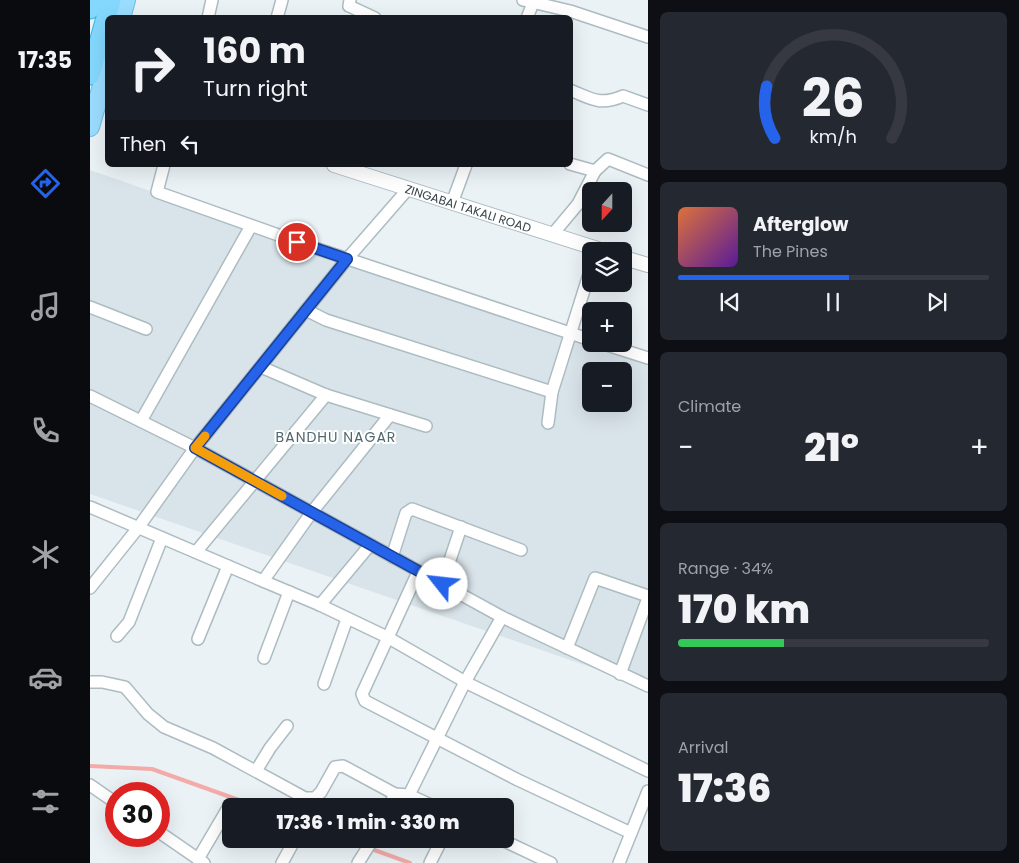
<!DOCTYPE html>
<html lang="en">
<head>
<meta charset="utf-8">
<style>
  :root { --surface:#171b24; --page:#242831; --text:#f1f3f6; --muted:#9ea1a6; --line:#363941; --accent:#2563eb }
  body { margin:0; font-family:Poppins,sans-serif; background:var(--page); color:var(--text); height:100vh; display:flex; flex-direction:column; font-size:19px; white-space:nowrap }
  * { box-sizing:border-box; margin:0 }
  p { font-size:16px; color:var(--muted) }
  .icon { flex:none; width:28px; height:28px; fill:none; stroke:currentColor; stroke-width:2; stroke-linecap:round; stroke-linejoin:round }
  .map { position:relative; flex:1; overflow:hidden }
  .side { display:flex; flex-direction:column; gap:12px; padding:12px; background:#0d0f14; width:371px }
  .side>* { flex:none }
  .guide { position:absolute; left:15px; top:15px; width:468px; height:152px; border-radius:8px; box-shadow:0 5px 20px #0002; background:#171b24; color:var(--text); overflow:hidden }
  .needle { width:32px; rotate:201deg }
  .controls { position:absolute; left:492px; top:182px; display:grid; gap:10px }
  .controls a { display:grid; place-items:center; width:50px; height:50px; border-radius:8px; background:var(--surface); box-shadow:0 5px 20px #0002; font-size:25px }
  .speed { position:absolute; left:15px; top:782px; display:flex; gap:10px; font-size:25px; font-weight:700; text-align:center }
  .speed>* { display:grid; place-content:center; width:65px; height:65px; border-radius:50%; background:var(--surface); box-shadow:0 5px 20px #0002; line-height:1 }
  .speed .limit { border:8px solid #d22; background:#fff; color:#111 }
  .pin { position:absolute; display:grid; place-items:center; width:42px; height:42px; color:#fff; margin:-21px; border:2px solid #fff; border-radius:50%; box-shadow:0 1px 5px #0007 }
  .me { position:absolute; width:55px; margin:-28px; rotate:299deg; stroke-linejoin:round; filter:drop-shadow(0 0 4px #0008) }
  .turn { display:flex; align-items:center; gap:18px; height:105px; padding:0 15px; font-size:22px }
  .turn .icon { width:65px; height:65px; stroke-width:2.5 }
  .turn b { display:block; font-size:35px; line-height:42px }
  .then { display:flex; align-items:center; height:48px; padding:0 15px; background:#0003; gap:10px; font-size:19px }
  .big { font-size:38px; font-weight:800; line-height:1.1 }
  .side .tile { flex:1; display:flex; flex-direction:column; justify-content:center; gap:8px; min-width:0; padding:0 18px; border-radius:8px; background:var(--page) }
  .side .dial { align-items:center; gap:0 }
  .dial svg { height:130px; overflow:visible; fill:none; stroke:var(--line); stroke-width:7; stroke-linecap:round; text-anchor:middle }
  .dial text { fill:var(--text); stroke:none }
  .song { display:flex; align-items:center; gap:15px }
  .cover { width:60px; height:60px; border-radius:8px; background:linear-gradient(135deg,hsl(20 70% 55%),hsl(270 70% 35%)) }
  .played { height:5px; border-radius:2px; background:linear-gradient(90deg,var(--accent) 55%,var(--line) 55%) }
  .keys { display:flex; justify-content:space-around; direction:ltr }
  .heat { display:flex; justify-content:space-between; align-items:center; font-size:28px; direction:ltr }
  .charge { height:8px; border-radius:4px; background:linear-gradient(90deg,#34c759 34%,var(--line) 0) }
  .trip { position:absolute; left:132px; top:798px; width:292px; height:50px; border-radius:8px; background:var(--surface); box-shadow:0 5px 20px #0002; font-weight:800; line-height:50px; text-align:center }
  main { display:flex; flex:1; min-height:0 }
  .tab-bar { display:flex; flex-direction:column; width:90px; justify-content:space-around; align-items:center; background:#090b0e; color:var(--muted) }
  .tab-bar .icon { width:35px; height:35px }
  .tab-bar .selected { color:var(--accent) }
  .tab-bar b { font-size:22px; color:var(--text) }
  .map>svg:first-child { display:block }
  .residential { fill:#d9e4ea; fill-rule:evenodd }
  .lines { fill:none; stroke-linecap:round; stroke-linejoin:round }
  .stream { stroke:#f2aba8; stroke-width:4 }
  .minor-casing { stroke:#adbcc1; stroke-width:14 }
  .tertiary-casing { stroke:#adbcc1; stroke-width:16 }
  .primary-casing { stroke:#69bde5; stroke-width:20 }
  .trunk-casing { stroke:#3cb5df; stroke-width:21 }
  .minor { stroke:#fff; stroke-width:11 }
  .tertiary { stroke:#fff; stroke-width:14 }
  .primary { stroke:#9bddff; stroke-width:18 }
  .trunk { stroke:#84d8fe; stroke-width:19 }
  .route-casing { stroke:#184099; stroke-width:12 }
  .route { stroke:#2563eb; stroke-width:9 }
  .slow { stroke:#f59e0b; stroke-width:9 }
  .labels { text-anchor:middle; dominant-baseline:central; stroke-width:4; stroke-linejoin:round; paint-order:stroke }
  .street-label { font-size:12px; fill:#39464a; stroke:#fff }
  .neighbourhood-label { font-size:14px; letter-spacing:1px; fill:#50676d; stroke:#fff }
</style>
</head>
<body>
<main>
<nav class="tab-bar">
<b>17:35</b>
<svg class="icon selected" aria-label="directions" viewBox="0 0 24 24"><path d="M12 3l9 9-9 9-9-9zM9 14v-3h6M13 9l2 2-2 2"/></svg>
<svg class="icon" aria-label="music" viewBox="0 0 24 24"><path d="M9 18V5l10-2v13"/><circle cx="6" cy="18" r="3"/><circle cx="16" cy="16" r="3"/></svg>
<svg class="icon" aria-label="phone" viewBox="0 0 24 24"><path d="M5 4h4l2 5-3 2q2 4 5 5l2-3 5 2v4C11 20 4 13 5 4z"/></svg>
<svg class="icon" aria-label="climate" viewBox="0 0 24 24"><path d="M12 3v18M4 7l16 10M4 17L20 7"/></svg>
<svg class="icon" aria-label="car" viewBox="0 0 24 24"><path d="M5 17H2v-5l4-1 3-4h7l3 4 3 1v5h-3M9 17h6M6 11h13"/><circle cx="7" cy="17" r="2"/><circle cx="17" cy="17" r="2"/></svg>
<svg class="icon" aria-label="filters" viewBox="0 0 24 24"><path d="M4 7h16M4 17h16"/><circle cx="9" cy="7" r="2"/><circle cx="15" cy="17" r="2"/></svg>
</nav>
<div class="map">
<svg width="558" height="863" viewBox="0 0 558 863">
  <rect width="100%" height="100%" fill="#ebf2f6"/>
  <path class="residential" d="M0,170L558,364V687L0,494ZM501,371H534V404H501Z"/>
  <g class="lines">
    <g class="stream">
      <path d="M0,766L62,769L146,799"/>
      <path d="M254,839L320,863"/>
    </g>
    <defs>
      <g id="minor">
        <path d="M260,0L259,6L285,18"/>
        <path d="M433,0L480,11L558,37"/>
        <path d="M118,18L122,0"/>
        <path d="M187,18L192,0"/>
        <path d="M437,18L443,3"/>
        <path d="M480,90C502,99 510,106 533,96L558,105"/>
        <path d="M480,164L505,171L518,159L558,175"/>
        <path d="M74,165L67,192L222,247L501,340"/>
        <path d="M362,203L376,165"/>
        <path d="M462,235L488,204L505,171"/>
        <path d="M0,307L56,329"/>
        <path d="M216,310L236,320L462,392"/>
        <path d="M514,344L558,358"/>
        <path d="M171,367L236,395L336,426"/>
        <path d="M0,396L105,448L412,617L558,686"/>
        <path d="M51,421L161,226"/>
        <path d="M458,423L462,392L501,268"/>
        <path d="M0,507L173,581L222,512L300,415"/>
        <path d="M106,552L236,395"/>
        <path d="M302,557L316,513L322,509L431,550"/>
        <path d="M328,572L272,694L275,701L428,780L541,833"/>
        <path d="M173,581L230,605L297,637L379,684L558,771"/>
        <path d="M352,584L371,527"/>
        <path d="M0,588L48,528L105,448L257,259L318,189"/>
        <path d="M230,605L280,545"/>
        <path d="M27,636L39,622L72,538"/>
        <path d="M108,639L138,566"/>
        <path d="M477,648L505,578L558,596"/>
        <path d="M174,658L199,592"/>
        <path d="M530,674L558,598"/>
        <path d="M0,682H12L35,687L58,714L74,727L123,748L215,798H225L231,792L245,767L253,766L305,794L319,795L343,806"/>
        <path d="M234,684L257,619"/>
        <path d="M166,771L180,748L197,726"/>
        <path d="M0,785L26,803"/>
        <path d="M319,795L375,682L412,617"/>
        <path d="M299,806L305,794"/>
        <path d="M69,832L114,863"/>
        <path d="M410,839L461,863"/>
        <path d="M108,859L138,808L143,804L156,806"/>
        <path d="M192,863L203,843"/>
        <path d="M268,863L283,839"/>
        <path d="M340,863L352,839"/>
        <path d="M529,863L558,791"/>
      </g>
      <g id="tertiary">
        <path id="s1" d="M244,165L514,251"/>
        <path d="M534,258L558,265"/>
      </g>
      <g id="primary">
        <path d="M31,18L36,0"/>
        <path d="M0,127L18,65"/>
      </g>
      <g id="trunk">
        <path d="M0,9L3,0"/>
        <path d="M0,75L21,0"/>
      </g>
    </defs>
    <use href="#minor" class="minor-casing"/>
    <use href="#tertiary" class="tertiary-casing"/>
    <use href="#primary" class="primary-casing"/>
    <use href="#trunk" class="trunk-casing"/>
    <use href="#minor" class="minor"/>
    <use href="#tertiary" class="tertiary"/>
    <use href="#primary" class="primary"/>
    <use href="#trunk" class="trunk"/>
  </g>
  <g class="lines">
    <defs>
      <path id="route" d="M207,242L257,259L105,448L352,584"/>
    </defs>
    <use href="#route" class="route-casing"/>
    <use href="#route" class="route"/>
    <path class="slow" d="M115,436L105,448L192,496"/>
  </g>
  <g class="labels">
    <g class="street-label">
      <text stroke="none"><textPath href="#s1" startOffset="141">ZINGABAI TAKALI ROAD</textPath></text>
    </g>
    <g class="neighbourhood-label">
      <text x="246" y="437">BANDHU NAGAR</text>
    </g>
  </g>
</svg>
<div class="controls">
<a><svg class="needle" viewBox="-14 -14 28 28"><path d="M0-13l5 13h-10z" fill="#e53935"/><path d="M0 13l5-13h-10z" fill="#9ea1a6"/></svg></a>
<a><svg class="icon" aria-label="layers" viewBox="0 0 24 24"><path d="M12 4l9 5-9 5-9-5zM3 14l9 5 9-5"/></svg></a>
<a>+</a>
<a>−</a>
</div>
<div class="speed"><div class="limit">30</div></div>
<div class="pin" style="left:207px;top:242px;background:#d93025"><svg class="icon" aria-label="arrive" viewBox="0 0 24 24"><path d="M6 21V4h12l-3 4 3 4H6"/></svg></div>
<svg class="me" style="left:352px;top:584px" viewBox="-20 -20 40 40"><circle r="19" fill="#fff"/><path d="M0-13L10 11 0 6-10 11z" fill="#2563eb"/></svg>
<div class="trip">17:36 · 1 min · 330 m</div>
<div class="guide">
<div class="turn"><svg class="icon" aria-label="right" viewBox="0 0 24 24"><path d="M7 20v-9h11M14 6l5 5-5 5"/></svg><div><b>160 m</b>Turn right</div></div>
<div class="then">Then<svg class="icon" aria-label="left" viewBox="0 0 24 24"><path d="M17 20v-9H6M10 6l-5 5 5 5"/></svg></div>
</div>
</div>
<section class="side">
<div class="tile dial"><svg viewBox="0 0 100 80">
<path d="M14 69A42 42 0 1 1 86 69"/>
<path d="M14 69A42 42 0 0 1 9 37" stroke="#2563eb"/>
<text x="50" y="56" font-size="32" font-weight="700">26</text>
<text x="50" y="72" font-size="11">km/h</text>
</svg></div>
<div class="tile">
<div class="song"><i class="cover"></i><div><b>Afterglow</b><p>The Pines</p></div></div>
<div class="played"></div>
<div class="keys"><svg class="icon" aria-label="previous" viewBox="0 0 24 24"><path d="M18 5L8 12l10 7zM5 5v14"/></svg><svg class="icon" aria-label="pause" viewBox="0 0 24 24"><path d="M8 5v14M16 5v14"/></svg><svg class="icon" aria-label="next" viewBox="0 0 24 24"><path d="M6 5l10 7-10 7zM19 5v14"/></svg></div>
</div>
<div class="tile"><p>Climate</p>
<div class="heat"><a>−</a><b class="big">21°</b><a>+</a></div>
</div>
<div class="tile"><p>Range · 34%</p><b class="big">170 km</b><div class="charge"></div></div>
<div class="tile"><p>Arrival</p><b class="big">17:36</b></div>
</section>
</main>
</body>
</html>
